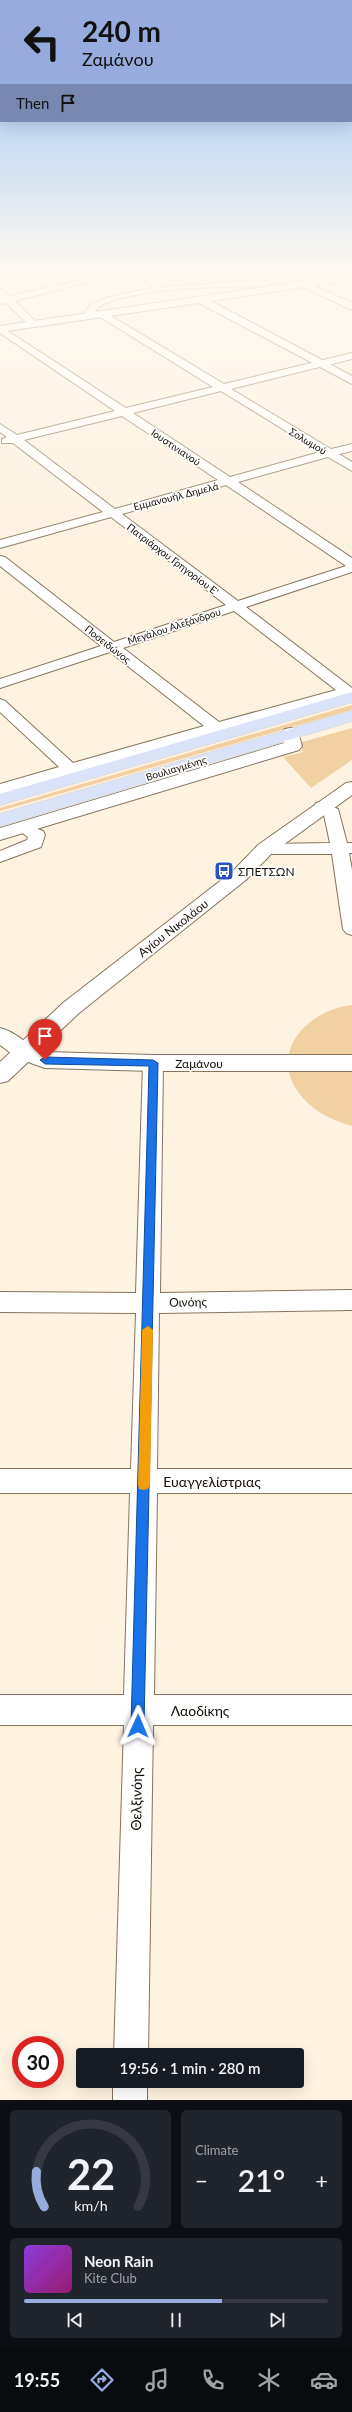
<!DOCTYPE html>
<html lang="en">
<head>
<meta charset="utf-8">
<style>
  :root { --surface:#171b24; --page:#20242c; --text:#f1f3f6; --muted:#9ea1a6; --line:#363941; --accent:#97abde }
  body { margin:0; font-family:Lato,sans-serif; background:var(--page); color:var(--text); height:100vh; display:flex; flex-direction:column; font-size:15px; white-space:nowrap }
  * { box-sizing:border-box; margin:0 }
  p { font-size:13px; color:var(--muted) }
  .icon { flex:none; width:22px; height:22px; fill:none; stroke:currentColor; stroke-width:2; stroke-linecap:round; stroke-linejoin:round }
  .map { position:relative; height:2100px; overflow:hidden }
  .details { display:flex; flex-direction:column; gap:10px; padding:10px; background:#0d0f14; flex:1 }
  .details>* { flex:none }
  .top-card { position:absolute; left:0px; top:0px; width:352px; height:122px; box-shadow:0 4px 16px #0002; background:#97abde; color:#111; overflow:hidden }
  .speed { position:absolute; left:12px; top:2036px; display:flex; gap:8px; font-size:20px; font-weight:700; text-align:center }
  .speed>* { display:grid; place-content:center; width:52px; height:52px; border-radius:50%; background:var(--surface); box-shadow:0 4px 16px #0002; line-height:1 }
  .speed .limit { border:6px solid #d22; background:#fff; color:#111 }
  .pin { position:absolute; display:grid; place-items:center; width:34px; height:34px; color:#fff; margin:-41px -17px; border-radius:50% 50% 50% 0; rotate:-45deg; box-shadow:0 0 4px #0007 }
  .pin .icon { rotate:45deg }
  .me { position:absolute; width:44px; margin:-22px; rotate:1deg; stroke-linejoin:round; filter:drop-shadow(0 0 3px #0008) }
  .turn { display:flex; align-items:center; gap:14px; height:84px; padding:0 16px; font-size:18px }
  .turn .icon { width:52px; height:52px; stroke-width:2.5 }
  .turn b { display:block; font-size:28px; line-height:34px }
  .then { display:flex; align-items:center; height:38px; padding:0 16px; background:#0003; gap:8px; font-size:15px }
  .big { font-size:30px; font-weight:600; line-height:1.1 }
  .details .tile { flex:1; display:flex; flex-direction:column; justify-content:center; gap:6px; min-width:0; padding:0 14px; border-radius:6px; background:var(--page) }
  .details .dial { align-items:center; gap:0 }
  .dial svg { height:104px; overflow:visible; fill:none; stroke:var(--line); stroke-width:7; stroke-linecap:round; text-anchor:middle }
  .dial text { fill:var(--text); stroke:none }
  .song { display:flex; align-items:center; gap:12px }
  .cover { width:48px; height:48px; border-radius:6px; background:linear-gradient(135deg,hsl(270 70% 55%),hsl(320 70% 35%)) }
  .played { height:4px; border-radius:2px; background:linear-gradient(90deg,var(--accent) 65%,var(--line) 65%) }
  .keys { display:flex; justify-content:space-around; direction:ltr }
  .heat { display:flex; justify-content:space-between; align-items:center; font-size:22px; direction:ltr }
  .details .tiles { flex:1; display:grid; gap:10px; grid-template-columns:1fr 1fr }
  .tile:last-child { grid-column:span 2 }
  .trip { position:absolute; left:76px; top:2048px; width:228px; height:40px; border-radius:4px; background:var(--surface); box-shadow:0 4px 16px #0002; font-weight:600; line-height:40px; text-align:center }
  .tabs { display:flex; height:64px; justify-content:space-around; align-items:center; background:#090b0e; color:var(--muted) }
  .tabs .icon { width:28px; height:28px }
  .tabs .current { color:var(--accent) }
  .tabs b { font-size:18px; color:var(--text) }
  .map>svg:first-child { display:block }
  .green { fill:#f1d0a1 }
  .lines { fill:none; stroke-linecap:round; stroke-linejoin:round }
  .street-casing { stroke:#86745a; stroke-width:2 }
  .secondary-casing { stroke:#86745a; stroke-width:2 }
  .primary-casing { stroke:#dedddc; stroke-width:2 }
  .street { fill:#fff; fill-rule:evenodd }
  .secondary { fill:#fff; fill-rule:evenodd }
  .primary { fill:#dae3f8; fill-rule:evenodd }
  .route { fill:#1a73e8; stroke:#114b97 }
  .slow { fill:#f59e0b }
  .labels { text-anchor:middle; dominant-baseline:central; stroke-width:3.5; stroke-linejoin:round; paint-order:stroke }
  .far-street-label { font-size:10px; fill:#140d04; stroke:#fff }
  .poi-label { font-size:12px; fill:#140d04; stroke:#fff; text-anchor:start }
  .street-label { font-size:12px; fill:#140d04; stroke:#fff }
  .near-street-label { font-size:14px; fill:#140d04; stroke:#fff }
</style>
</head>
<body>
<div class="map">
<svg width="352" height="2100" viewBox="0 0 352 2100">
  <rect width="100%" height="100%" fill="#fef2e0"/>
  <g class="green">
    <path d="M352,705V710L0,811V808Z"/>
    <path d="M352,728V760L311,788L283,757L303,752L299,743Z"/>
    <path d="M352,1005V1126C330,1120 307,1108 295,1087C271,1046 313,1009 352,1005Z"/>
  </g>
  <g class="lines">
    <defs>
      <g id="street">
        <path d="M22,273H39L0,283V277Z"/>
        <path d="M110,273H125L15,301L35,321V325H29L6,303L0,304V289L10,296Z"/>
        <path d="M137,273H146L162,287L252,281L266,280L271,283L266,286C228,286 129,288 99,307C96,309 94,314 91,317H85L83,315L91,304L109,297L153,288Z"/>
        <path d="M301,282H307L352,303V310L301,286Z"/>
        <path d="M97,311H103L224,384L352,353V359L231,389L331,449L352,444V451L339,454L352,462V471L328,457L238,482L352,558V572L246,607L352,688V694L0,794V784L59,767L0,712V699L5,701L73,763L204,726L110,652L0,688V679L101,646L0,566V556L5,557L114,642L226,605L111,517L0,548V540L103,512L13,443H2V439L7,437L0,432V424L17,435L115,411L0,333V326L126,408L213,387L97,315ZM221,391L320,452L230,477L133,413ZM122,416L218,480L115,509L24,440ZM226,485L346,566L238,601L122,514ZM234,611L336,690L219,722L123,648Z"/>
        <path d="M322,802L338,809L347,843H352V853H349L352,870V935L346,933L343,929L332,854H265L259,853L256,849L259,845L265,844L330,843L324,815L314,807L316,803Z"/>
        <path d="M23,823L43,831L45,835L41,847L0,862V851L27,840L28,837L15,828L17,824Z"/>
        <path d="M0,1028C12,1031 28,1042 34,1052L31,1057C18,1061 10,1052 0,1045Z"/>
        <path d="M153,1056L160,1058L163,1063L160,1293L352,1290V1310L159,1313L157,1469H352V1493H157L154,1695H352V1725H153L148,2055H114L124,1725H0V1695H124L130,1493H0V1469H131L136,1313L0,1312V1292L136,1293L143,1063L146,1058Z"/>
        <rect x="113" y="2081" width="34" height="19"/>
      </g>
      <g id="secondary">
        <path d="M352,274V280L211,301L352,376V384L199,303L0,332V326Z"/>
        <path d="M291,728L297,729L302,746L299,750L0,840V828L284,743L282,733L285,729Z"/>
        <path d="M352,782V795L272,853L247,879L79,1013L40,1050L47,1052L153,1055H352V1071H153L45,1068L28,1062L8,1081L0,1083V1062L63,1003L233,871L258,845L346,783Z"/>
      </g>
      <g id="primary">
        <path d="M352,692V702L0,805V794Z"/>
        <path d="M352,711V721L0,826V814Z"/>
      </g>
    </defs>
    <use href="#street" class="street-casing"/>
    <use href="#secondary" class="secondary-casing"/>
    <use href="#primary" class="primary-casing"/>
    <use href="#street" class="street"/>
    <use href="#secondary" class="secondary"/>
    <use href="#primary" class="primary"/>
  </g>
  <linearGradient id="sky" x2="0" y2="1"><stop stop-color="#90bcf1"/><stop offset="0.48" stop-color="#fff9f1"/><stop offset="1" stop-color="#fff9f1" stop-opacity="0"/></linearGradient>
  <rect width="352" height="567" fill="url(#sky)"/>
  <path class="route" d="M45,1057L153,1060L158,1063L144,1726L142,1730L138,1732L133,1730L131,1726L149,1066L45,1064L40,1060Z"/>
  <path class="slow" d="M148,1326L153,1330L150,1485L148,1489L144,1490L139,1489L138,1485L142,1330Z"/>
  <defs>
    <symbol id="bus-square" viewBox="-11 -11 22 22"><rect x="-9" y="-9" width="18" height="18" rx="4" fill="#2a52c1" stroke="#fff"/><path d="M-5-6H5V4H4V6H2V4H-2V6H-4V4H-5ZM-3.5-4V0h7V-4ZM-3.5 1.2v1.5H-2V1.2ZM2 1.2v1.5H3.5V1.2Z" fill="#fff"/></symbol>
  </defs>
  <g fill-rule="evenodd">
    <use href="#bus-square" x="213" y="860" width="22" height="22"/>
  </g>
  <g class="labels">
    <g class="far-street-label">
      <text transform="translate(308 441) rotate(31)">Σολωμού</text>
      <text transform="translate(176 447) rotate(34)">Ιουστινιανού</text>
      <text transform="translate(176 496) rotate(-14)">Εμμανουήλ Δημελά</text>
      <text transform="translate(173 559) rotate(37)">Πατριάρχου Γρηγορίου E'</text>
      <text transform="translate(174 626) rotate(-18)">Μεγάλου Αλεξάνδρου</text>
      <text transform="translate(108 644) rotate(38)">Ποσειδώνος</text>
      <text transform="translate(176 768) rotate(-17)">Βουλιαγμένης</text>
    </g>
    <g class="poi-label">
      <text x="238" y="871">ΣΠΕΤΣΩΝ</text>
    </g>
    <g class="street-label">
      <text transform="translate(173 928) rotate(-38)">Αγίου Νικολάου</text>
      <text x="199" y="1063">Ζαμάνου</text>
      <text transform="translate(188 1302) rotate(-1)">Οινόης</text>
    </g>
    <g class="near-street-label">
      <text x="212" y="1481">Ευαγγελίστριας</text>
      <text x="200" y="1710">Λαοδίκης</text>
      <text transform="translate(136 1799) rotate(-89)">Θελξινόης</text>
    </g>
  </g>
</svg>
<div class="speed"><div class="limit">30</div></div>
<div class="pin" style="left:45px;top:1060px;background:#d93025"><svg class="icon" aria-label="arrive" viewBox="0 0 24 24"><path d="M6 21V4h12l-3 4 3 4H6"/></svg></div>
<svg class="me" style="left:138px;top:1726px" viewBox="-20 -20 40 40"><path d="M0-17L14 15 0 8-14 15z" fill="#1a73e8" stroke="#fff" stroke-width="4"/></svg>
<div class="trip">19:56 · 1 min · 280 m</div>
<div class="top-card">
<div class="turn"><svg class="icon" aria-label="left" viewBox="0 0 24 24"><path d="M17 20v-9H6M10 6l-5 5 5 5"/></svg><div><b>240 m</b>Ζαμάνου</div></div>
<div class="then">Then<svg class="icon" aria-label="arrive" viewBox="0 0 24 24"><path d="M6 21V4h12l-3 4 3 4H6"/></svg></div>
</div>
</div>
<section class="details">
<div class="tiles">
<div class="tile dial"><svg viewBox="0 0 100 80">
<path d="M14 69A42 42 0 1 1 86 69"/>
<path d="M14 69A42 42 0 0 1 8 42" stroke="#97abde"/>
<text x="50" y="56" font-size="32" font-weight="700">22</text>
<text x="50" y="72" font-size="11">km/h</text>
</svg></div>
<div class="tile"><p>Climate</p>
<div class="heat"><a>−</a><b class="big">21°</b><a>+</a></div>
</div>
<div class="tile">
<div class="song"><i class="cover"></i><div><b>Neon Rain</b><p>Kite Club</p></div></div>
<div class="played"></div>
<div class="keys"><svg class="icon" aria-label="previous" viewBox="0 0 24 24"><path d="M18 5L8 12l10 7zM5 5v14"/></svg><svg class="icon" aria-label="pause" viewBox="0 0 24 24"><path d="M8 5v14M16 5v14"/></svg><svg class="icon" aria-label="next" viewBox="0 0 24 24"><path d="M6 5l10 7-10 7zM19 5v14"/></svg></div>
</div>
</div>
</section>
<nav class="tabs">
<b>19:55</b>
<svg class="icon current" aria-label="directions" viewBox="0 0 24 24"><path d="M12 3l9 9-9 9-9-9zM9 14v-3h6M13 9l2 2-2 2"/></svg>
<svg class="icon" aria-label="music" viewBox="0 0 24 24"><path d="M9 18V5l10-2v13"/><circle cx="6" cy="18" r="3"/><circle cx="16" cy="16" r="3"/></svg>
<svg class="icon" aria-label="phone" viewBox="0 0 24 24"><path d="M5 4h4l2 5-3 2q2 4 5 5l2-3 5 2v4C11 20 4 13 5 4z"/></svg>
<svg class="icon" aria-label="climate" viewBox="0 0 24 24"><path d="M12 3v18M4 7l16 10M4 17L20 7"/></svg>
<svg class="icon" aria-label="car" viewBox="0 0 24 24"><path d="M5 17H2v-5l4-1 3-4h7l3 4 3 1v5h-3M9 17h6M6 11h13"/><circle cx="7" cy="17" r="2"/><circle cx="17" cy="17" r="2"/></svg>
</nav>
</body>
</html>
